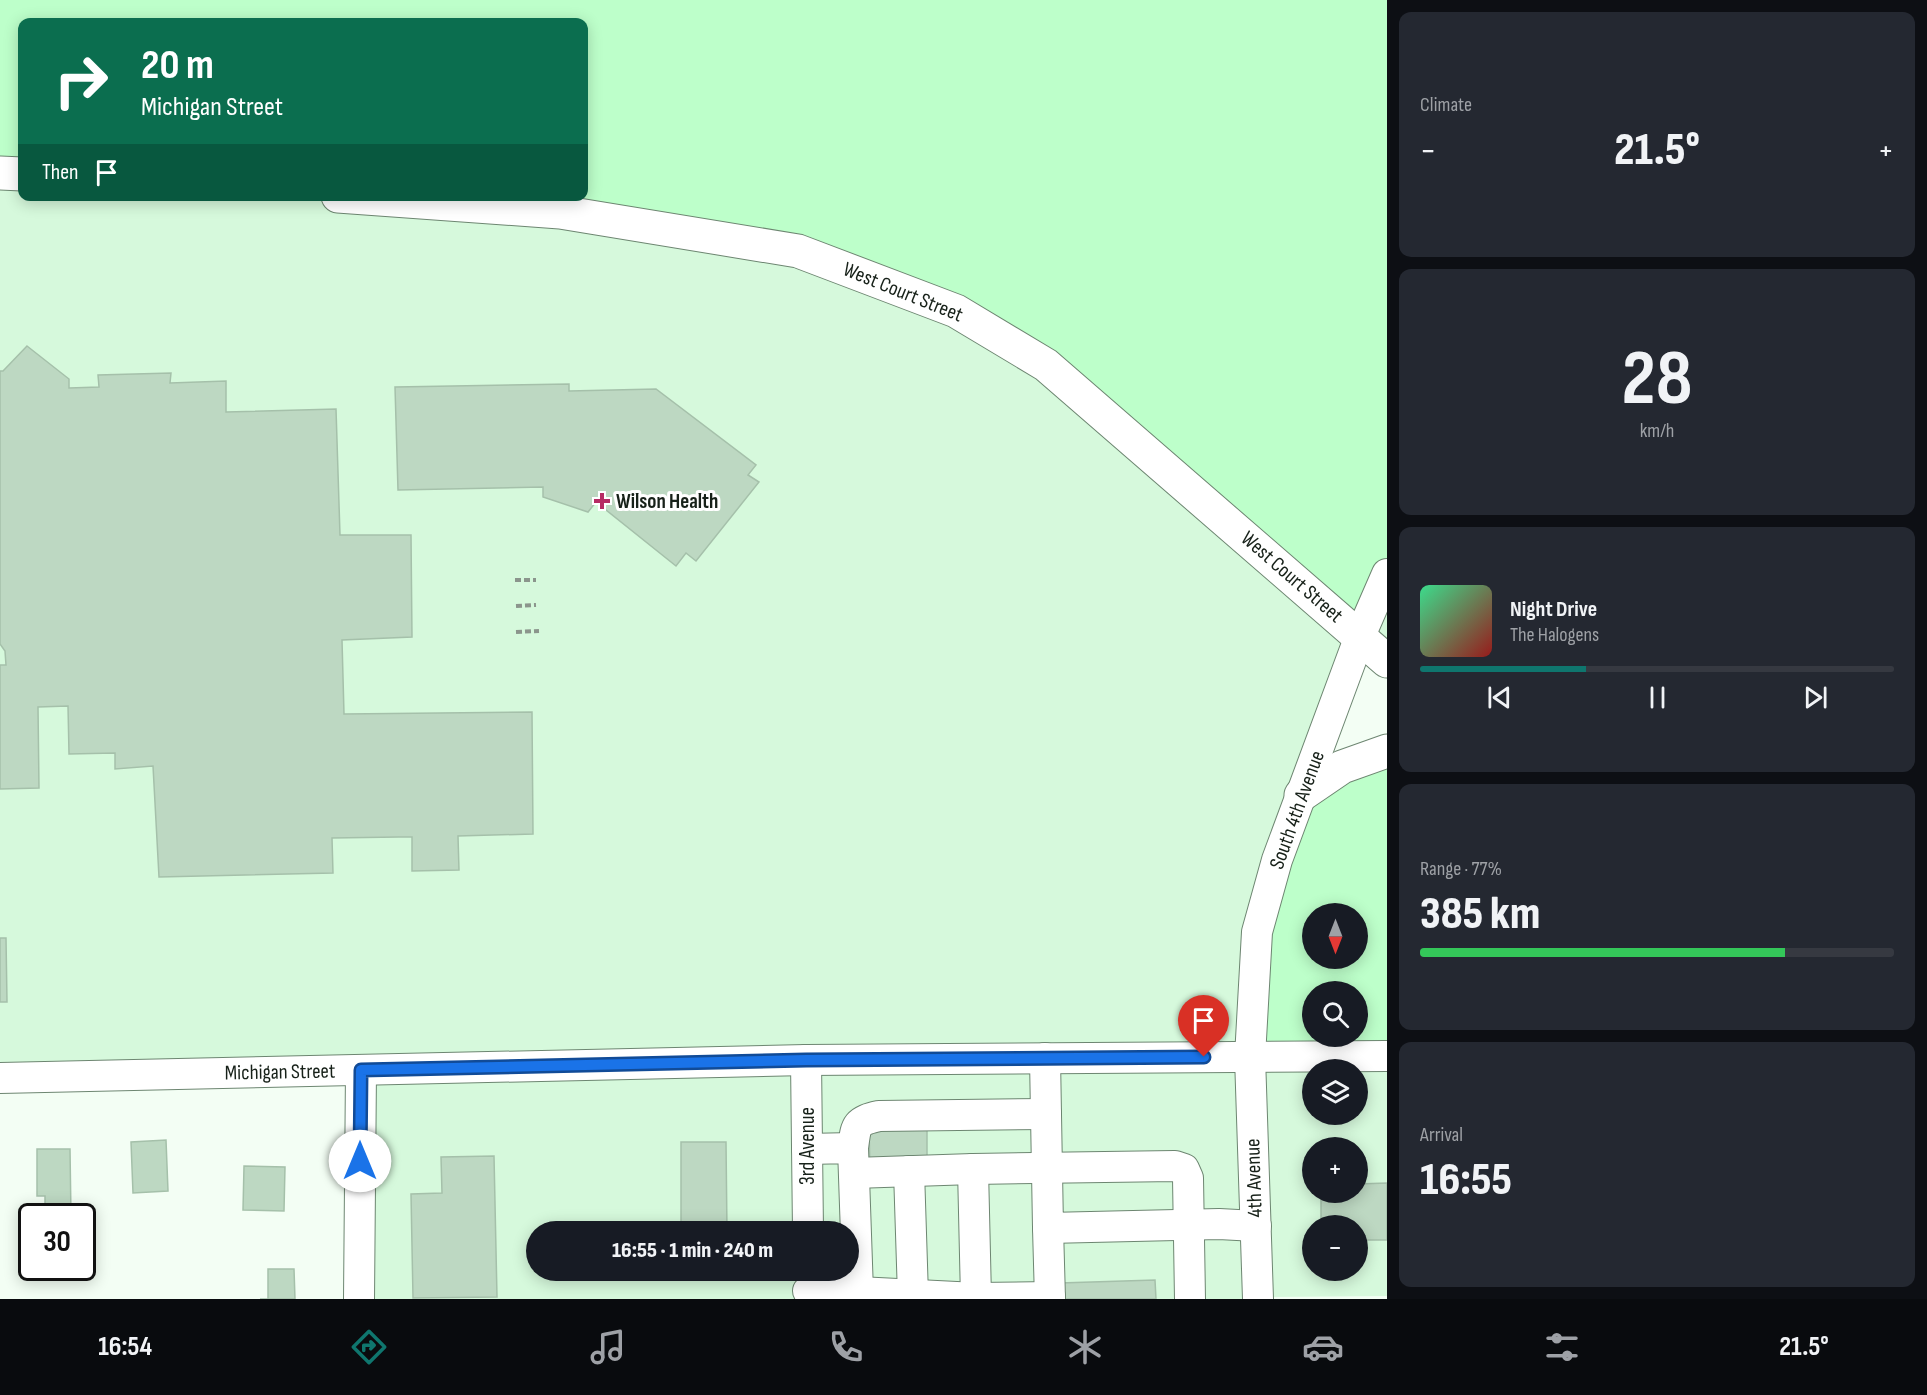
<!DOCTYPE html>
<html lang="en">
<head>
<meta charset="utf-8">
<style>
  :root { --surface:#171b24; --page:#242831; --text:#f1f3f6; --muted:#9ea1a6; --line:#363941; --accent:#0f766e }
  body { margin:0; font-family:"Sofia Sans Condensed",sans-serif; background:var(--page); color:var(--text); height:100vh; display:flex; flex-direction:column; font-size:22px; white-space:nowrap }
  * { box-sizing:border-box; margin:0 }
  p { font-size:20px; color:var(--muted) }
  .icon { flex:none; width:33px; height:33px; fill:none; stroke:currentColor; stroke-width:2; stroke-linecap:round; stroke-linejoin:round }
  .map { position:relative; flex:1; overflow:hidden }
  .drawer { display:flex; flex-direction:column; gap:12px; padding:12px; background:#0d0f14; width:540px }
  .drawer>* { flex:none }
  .hud { position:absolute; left:18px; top:18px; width:570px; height:183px; border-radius:12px; box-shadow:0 3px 15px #0003; background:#0b6e4f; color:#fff; overflow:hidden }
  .needle { width:39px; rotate:180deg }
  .controls { position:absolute; left:1302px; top:903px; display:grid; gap:12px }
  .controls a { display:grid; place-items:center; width:66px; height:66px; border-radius:50%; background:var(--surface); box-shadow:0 3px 15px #0003; font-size:30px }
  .speed { position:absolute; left:18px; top:1203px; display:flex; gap:12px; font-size:30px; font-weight:700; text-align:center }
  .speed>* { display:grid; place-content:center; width:78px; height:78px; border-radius:50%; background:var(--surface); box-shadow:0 3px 15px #0003; line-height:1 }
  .speed .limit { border:3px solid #111; border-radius:9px; background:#fff; color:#111 }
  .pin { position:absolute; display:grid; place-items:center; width:51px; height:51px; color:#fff; margin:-62px -26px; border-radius:50% 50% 50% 0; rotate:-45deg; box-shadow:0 0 6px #0007 }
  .pin .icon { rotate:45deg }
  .me { position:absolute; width:66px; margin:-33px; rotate:0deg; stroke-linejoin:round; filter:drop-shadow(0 0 4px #0008) }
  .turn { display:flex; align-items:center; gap:21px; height:126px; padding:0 24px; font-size:27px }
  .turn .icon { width:78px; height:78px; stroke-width:2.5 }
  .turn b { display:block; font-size:42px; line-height:51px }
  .then { display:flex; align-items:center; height:57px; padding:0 24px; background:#0003; gap:12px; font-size:22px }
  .big { font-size:45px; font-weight:800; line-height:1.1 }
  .drawer .card { flex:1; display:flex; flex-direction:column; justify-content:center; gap:9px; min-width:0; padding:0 21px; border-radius:12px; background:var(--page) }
  .drawer .dial { align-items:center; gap:0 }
  .dial b { font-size:78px; line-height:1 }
  .song { display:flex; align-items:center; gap:18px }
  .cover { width:72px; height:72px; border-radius:9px; background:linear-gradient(135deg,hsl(150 70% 55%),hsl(0 70% 35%)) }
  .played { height:6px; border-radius:3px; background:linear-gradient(90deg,var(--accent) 35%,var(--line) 35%) }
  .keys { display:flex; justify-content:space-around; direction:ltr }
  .heat { display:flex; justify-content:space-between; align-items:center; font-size:33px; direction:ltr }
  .charge { height:9px; border-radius:4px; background:linear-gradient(90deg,#34c759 77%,var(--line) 0) }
  .trip { position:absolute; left:526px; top:1221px; width:333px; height:60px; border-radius:30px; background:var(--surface); box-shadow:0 3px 15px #0003; font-weight:800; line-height:60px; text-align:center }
  .dock { display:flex; height:96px; justify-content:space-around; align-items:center; background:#090b0e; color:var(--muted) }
  .dock .icon { width:42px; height:42px }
  .dock .on { color:var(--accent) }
  .dock b { font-size:27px; color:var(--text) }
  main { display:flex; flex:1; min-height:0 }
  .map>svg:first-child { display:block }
  .built { fill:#d6f9dc; fill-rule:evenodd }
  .green { fill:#bdffca; fill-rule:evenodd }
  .building { fill:#bdd8c2; stroke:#a5c0aa; stroke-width:1.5 }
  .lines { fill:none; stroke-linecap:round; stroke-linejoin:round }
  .minor-casing { stroke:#6d8671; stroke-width:32 }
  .major-casing { stroke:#6d8671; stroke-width:35 }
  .path { stroke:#8b958c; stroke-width:4; stroke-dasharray:6 3; stroke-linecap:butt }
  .minor { stroke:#fff; stroke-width:30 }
  .major { stroke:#fff; stroke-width:33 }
  .route-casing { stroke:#114b97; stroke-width:15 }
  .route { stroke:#1a73e8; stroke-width:10 }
  .poi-dot { fill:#b62b64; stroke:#fff; stroke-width:2 }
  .labels { text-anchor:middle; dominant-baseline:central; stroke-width:6; stroke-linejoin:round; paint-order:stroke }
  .street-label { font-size:21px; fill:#172119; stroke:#fff }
  .poi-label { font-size:21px; font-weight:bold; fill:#172119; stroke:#fff; text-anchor:start }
</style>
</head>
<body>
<main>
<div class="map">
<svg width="1387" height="1299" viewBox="0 0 1387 1299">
  <rect width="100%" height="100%" fill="#f3fef4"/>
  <path class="built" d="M0,173L22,174V196L338,197L798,251L956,311L1387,574V661L1361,637L1250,1056H1387V1296L1258,1297V1299H359L360,1070L0,1078ZM1312,1070H1358V1114H1312ZM1312,1148H1358V1192H1312ZM1312,1226H1358V1270H1312ZM537,1232H849V1270H537Z"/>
  <g class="green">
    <path d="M0,0H1387V574L1360,636L1046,365L798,251L338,197L584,196V22H22V174L0,173Z"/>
    <path d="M1387,751V1056L1250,1057L1257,932L1301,795ZM1312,914H1358V958H1312ZM1312,992H1358V1036H1312Z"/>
  </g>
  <g class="building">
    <path d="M27,346L69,379V388L99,387L98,375L171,373L170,383L226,381V412L336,409L340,535H411L412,637L342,640L344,714L532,712L533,834L458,836L459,870L412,871V837H399L332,838L333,873L159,877L153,766L115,769V753L69,754L68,706L38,707L39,788L0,789V665H6L5,651L0,644V371H3Z"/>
    <path d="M569,384V391L656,389L756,465L748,475L759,482L696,561L686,553L676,566L596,502L588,512L543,497V487L398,490L395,387Z"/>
    <path d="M0,938H6L7,1002H0Z"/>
    <path d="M927,1128V1162L870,1170L869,1129Z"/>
    <path d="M166,1140L168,1191L133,1193L131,1142Z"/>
    <path d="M681,1142H726L727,1232H681Z"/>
    <path d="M37,1149H70L71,1216H45V1196H37Z"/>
    <path d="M494,1156L497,1297L413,1298L411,1194L442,1193L441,1157Z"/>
    <path d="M244,1166L285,1167L284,1211L243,1210Z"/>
    <path d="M1387,1183V1240H1358V1226H1321V1192H1358V1184Z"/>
    <path d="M39,1268H60L61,1279H39Z"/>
    <path d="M268,1269H294L295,1299H260H268Z"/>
    <path d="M1155,1280L1156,1299H1060V1283Z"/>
  </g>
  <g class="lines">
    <defs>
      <g id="minor">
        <path d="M1045,1058L1048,1228L1219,1224L1256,1226"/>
        <path d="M806,1060L808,1232"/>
        <path d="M0,1078L806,1060L1387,1056"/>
        <path d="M853,1148C856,1126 855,1121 879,1116L1046,1114"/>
        <path d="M807,1149L853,1148L858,1292L808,1291"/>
        <path d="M909,1171L913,1296"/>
        <path d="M854,1173L973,1169"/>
        <path d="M1048,1228L1050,1299"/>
        <path d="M858,1292L976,1298L1050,1297"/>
        <path d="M976,1298L973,1169L1175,1166L1184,1169L1188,1178L1190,1299"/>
        <path d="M359,1299L361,1070"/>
        <path d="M1258,1299L1250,1057L1257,932L1277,860L1360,636L1387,574"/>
      </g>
      <g id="major">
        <path d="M0,173L22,174"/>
        <path d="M338,196L560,212L798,251L956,311L1046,365L1387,661"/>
        <path d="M1301,795L1342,767L1387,751"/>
      </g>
    </defs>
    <use href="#minor" class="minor-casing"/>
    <use href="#major" class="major-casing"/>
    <g class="path">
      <path d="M515,580H536"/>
      <path d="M516,606L536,605"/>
      <path d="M516,632L539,631"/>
    </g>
    <use href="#minor" class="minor"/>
    <use href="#major" class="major"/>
  </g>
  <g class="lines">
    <defs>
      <path id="route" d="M360,1161L361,1070L806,1060L1204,1057"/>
    </defs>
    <use href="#route" class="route-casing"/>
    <use href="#route" class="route"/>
  </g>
  <path class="poi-dot" d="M599 492h6v6h6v6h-6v6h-6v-6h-6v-6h6z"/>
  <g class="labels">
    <g class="street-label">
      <text transform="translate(903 292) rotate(22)">West Court Street</text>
      <text transform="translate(1292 577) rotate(41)">West Court Street</text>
      <text transform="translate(1297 810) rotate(-70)">South 4th Avenue</text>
      <text transform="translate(280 1072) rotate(-1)">Michigan Street</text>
      <text transform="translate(807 1146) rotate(-90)">3rd Avenue</text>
      <text transform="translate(1254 1178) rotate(-92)">4th Avenue</text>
    </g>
    <g class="poi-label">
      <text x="616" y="501">Wilson Health</text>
    </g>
  </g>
</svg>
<div class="controls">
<a><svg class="needle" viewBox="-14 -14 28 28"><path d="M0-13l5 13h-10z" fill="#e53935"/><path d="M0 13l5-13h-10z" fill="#9ea1a6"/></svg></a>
<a><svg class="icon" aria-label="search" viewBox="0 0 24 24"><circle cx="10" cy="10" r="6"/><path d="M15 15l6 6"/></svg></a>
<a><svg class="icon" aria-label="layers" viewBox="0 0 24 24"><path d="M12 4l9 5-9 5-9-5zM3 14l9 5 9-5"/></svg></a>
<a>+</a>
<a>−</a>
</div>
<div class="speed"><div class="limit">30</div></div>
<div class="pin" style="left:1204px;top:1057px;background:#d93025"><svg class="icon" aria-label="arrive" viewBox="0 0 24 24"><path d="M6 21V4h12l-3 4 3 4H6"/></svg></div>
<svg class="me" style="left:360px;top:1161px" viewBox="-20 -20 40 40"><circle r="19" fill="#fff"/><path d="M0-13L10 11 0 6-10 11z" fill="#1a73e8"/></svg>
<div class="trip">16:55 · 1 min · 240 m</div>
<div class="hud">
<div class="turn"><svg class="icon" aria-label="right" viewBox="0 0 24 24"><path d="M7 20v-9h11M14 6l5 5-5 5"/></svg><div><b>20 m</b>Michigan Street</div></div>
<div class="then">Then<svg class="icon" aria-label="arrive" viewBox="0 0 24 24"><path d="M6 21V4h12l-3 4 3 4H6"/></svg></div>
</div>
</div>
<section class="drawer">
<div class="card"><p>Climate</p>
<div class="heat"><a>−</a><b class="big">21.5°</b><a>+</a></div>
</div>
<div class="card dial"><b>28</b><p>km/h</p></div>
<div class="card">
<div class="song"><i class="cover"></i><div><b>Night Drive</b><p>The Halogens</p></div></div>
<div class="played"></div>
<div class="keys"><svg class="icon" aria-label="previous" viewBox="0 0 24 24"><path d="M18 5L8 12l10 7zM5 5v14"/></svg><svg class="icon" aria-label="pause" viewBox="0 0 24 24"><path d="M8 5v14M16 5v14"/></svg><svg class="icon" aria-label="next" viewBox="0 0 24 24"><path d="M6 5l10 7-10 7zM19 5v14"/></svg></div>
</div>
<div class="card"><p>Range · 77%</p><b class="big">385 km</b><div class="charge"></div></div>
<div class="card"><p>Arrival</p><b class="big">16:55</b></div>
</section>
</main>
<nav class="dock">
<b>16:54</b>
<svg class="icon on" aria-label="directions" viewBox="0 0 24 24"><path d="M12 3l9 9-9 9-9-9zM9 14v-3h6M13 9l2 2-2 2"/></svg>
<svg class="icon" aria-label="music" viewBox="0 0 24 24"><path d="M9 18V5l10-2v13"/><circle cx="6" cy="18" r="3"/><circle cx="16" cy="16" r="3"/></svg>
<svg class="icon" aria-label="phone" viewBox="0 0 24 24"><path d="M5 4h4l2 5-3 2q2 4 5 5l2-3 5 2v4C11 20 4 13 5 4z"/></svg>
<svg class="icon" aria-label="climate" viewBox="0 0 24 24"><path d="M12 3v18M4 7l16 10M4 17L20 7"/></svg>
<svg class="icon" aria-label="car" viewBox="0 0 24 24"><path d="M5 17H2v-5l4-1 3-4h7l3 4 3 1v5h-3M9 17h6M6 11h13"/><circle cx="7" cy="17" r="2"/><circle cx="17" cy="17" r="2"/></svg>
<svg class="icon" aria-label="filters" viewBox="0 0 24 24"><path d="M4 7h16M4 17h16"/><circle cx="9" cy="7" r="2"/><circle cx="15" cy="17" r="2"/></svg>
<b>21.5°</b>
</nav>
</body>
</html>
